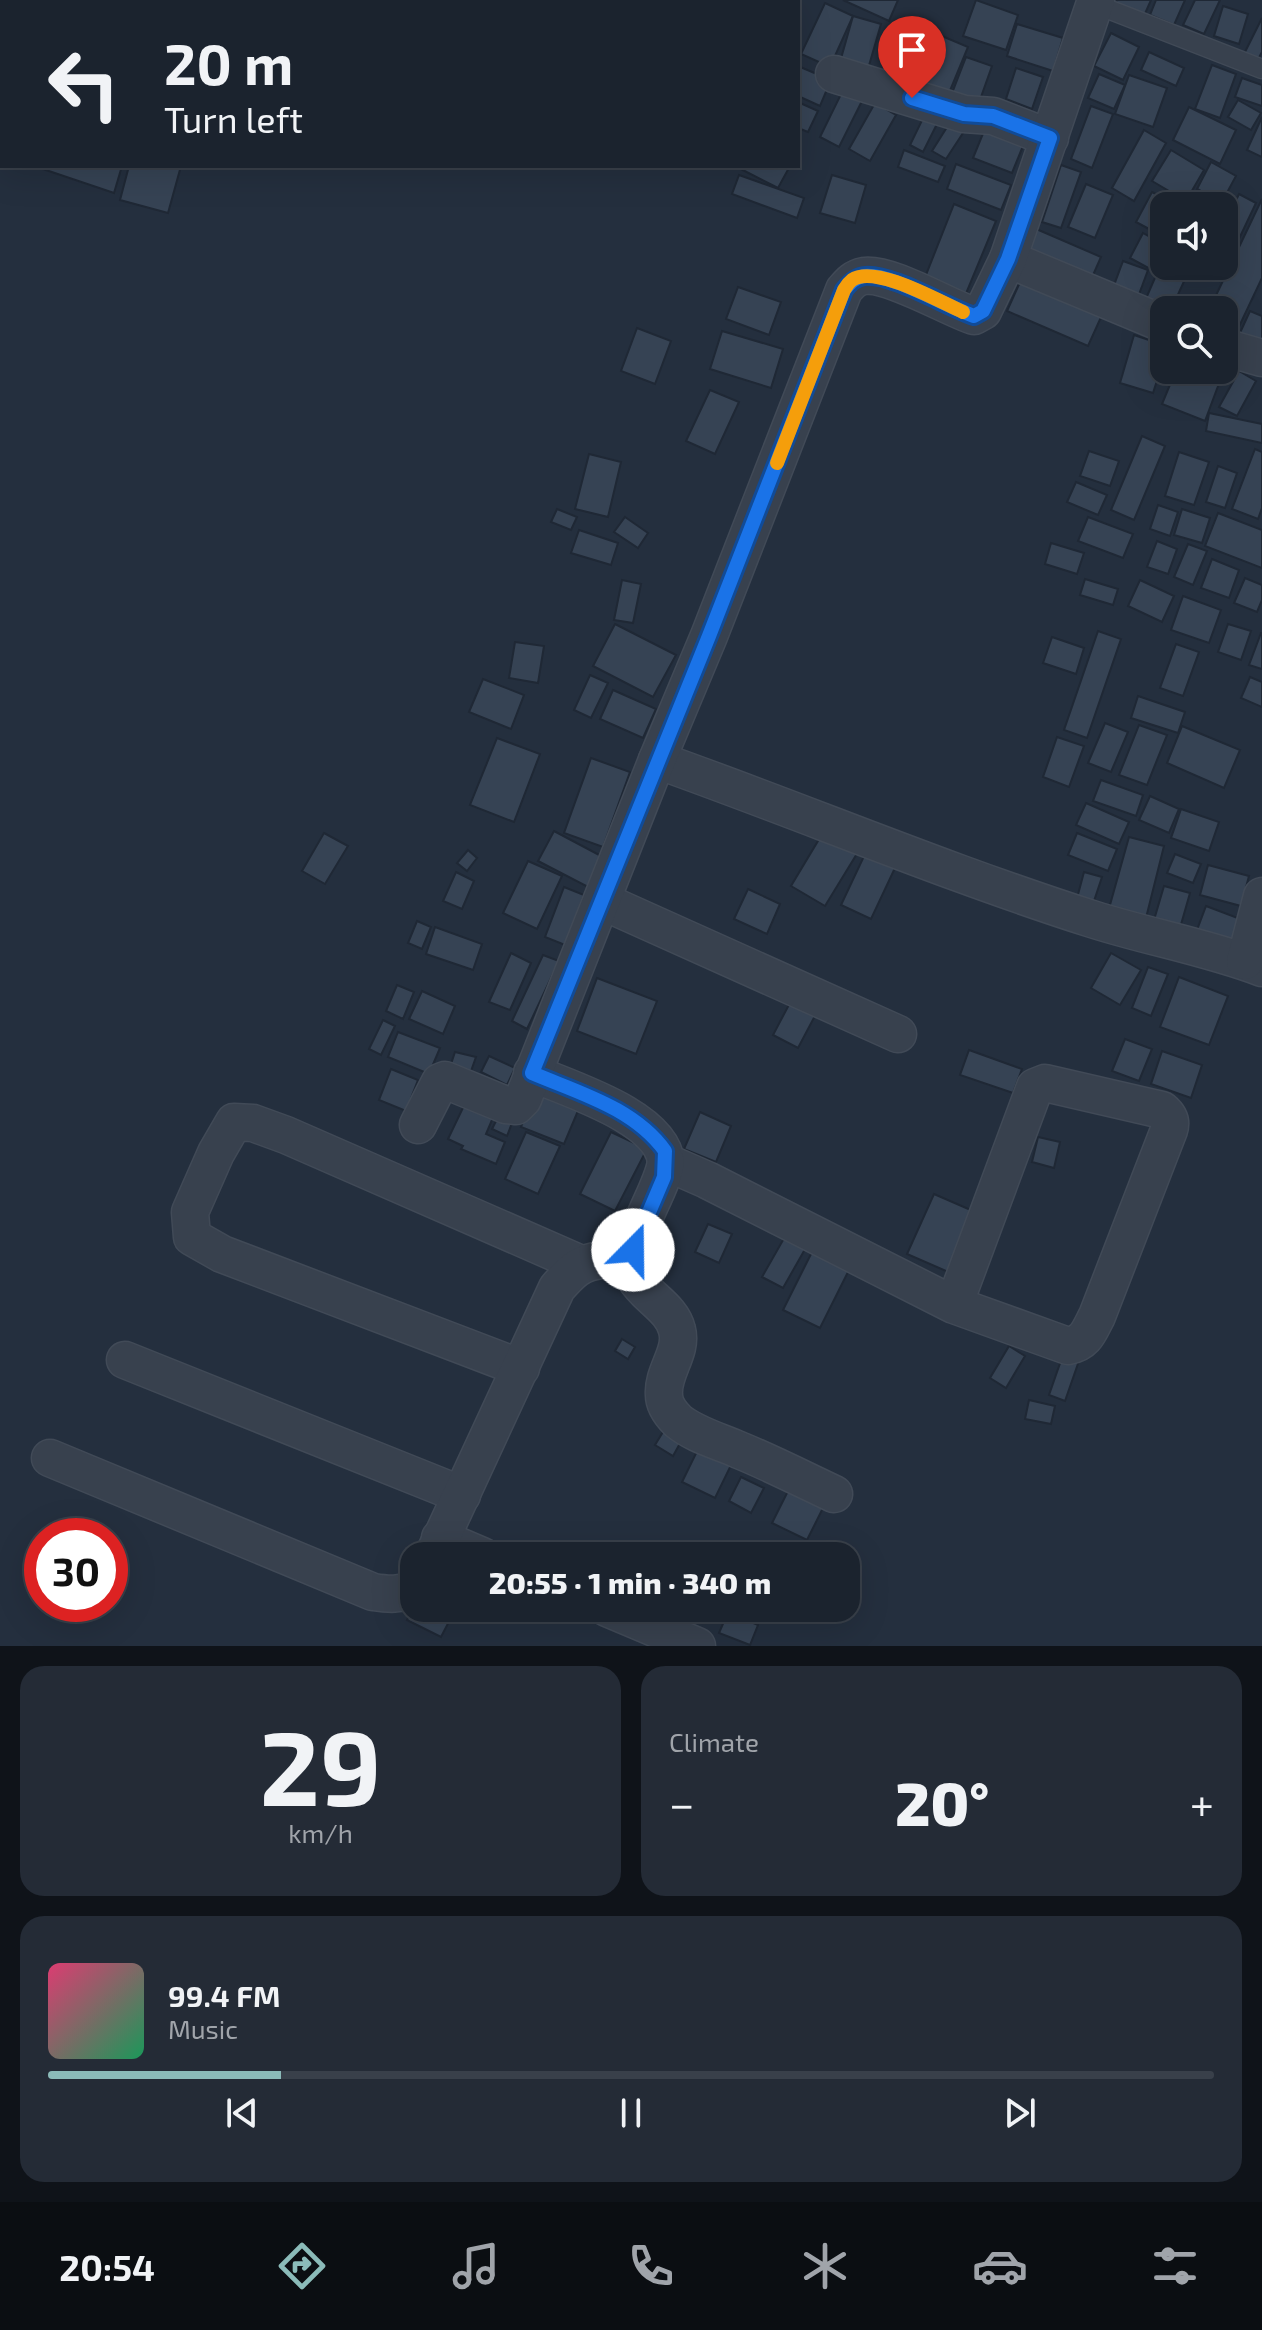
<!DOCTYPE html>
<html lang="en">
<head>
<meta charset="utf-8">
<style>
  :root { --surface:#1b232e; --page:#242b36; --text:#f1f3f6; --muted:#a0a4aa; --line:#39404a; --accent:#8bbbb9 }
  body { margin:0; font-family:"Exo 2",sans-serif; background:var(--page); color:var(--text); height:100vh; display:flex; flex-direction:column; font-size:30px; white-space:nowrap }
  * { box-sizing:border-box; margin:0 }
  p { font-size:26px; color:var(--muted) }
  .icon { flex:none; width:44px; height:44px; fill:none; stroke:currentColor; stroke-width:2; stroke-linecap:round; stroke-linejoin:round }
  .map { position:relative; height:1646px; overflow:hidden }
  .drawer { display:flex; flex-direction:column; gap:20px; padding:20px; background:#0f1319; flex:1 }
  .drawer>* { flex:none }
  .top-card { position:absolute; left:0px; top:0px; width:800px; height:168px; box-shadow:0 8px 32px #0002,0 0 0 2px var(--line); background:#1b232e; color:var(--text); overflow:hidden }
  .tools { position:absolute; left:1150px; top:192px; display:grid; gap:16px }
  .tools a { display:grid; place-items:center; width:88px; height:88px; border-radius:16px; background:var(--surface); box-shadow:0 8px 32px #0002,0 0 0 2px var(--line); font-size:40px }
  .speed { position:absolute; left:24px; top:1518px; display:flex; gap:16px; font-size:40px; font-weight:700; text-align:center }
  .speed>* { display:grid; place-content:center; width:104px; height:104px; border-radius:50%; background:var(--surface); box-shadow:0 8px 32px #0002,0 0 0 2px var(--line); line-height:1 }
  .speed .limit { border:12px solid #d22; background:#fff; color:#111 }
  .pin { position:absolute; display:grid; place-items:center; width:68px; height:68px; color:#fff; margin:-82px -34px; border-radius:50% 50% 50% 0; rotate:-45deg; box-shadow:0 0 8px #0007 }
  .pin .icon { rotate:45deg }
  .me { position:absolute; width:88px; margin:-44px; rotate:22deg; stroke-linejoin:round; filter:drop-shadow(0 0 6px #0008) }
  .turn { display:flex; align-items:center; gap:28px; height:168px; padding:0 32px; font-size:36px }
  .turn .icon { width:104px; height:104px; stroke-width:2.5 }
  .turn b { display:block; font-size:56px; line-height:68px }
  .big { font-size:60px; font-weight:800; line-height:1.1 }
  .drawer .card { flex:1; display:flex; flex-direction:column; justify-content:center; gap:12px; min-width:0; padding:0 28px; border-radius:24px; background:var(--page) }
  .drawer .dial { align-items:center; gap:0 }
  .dial b { font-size:104px; line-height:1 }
  .song { display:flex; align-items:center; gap:24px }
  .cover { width:96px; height:96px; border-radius:12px; background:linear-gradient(135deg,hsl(340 70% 55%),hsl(150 70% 35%)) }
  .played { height:8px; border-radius:4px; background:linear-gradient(90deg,var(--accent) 20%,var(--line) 20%) }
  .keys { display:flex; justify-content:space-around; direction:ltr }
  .heat { display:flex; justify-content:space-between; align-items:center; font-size:44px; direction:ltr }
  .drawer .tiles { flex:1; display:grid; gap:20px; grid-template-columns:1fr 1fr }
  .card:last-child { grid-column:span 2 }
  .trip { position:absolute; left:400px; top:1542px; width:460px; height:80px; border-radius:24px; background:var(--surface); box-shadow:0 8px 32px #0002,0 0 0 2px var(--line); font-weight:800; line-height:80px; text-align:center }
  .tabs { display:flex; height:128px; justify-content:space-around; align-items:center; background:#0b0e12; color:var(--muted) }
  .tabs .icon { width:56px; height:56px }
  .tabs .selected { color:var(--accent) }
  .tabs b { font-size:36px; color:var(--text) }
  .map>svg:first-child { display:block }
  .building { fill:#364354; stroke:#1f2835; stroke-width:2 }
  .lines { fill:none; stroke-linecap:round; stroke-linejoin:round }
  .lane-casing { stroke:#414a57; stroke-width:21 }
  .street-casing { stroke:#414a57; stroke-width:39 }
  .lane { stroke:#38414e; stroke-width:18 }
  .street { stroke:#38414e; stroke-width:36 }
  .route-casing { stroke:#114b97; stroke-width:20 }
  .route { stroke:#1a73e8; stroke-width:14 }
  .slow { stroke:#f59e0b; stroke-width:14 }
</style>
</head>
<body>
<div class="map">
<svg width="1262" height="1646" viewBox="0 0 1262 1646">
  <rect width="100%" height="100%" fill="#242f3e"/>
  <g class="building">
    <path d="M42,0H141V2H41Z"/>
    <path d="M252,0H304V2H251Z"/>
    <path d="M843,0H898L889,21Z"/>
    <path d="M976,0L1018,15L1006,50L963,36Z"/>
    <path d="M1117,0H1151L1144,16L1115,4Z"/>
    <path d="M1156,0H1185L1174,25L1150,15Z"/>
    <path d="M1195,0H1220L1204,34L1183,25Z"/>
    <path d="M825,3L853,16L830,67L801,54Z"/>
    <path d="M1223,6L1248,14L1239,44L1214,36Z"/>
    <path d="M853,16L881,24L868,69L840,62Z"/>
    <path d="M1262,18V52L1256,63L1243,56Z"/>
    <path d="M906,24L929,33L909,88L886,79Z"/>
    <path d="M1017,24L1063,38L1053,71L1007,56Z"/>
    <path d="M1111,33L1139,47L1123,80L1094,66Z"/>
    <path d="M942,36L968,47L947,98L921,87Z"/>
    <path d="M1149,52L1184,68L1176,86L1141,70Z"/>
    <path d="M966,57L992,66L976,111L949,101Z"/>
    <path d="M1212,65L1236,74L1220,118L1195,109Z"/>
    <path d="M798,66L831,80L820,106L798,96Z"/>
    <path d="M1016,68L1043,77L1032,109L1006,99Z"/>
    <path d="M1099,74L1125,85L1114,109L1088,98Z"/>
    <path d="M1129,75L1167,88L1153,127L1115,114Z"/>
    <path d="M1242,78L1262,85V106L1235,97Z"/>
    <path d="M844,88L864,97L839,147L820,137Z"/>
    <rect x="0" y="98" width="2" height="57"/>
    <path d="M1238,100L1261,113L1251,130L1228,117Z"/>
    <path d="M798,102L818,111L808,132L798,128Z"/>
    <path d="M875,103L896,115L870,161L849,149Z"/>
    <path d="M1091,106L1113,114L1092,168L1071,159Z"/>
    <path d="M1189,107L1236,130L1220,164L1173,140Z"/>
    <path d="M927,110L941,116L923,152L910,145Z"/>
    <path d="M1262,117V157L1247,150Z"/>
    <path d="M949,124L963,133L946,159L932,151Z"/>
    <path d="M1144,130L1166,143L1134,201L1112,188Z"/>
    <path d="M984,131L1023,146L1012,173L973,158Z"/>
    <path d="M904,150L945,166L938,182L898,167Z"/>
    <path d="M1171,150L1204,170L1186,201L1152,181Z"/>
    <path d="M1211,162L1236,176L1222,202L1197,189Z"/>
    <path d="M956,164L1011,185L1001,210L947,189Z"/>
    <path d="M1061,165L1081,172L1061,228L1042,222Z"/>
    <path d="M34,166H122L114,193Z"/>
    <path d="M129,166H181L168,213L120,200Z"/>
    <path d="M735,166H790L778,188Z"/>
    <path d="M739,175L804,198L797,218L732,194Z"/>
    <path d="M832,175L866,185L855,223L820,213Z"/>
    <path d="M1086,184L1113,195L1095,238L1068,227Z"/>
    <path d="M1152,192L1178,206H1164V237L1136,222Z"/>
    <path d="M1239,194L1256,203L1219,281L1201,273L1204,266H1224V225Z"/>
    <path d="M1194,197L1213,206H1190Z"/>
    <path d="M1262,199V278L1236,333L1224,327V310H1209Z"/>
    <path d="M954,204L996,221L965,296L924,280Z"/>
    <path d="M1034,228L1101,257L1090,282L1023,252Z"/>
    <path d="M1143,233L1164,245V249L1152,270L1130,258Z"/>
    <path d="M1164,257V266H1191L1171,310L1144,303Z"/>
    <path d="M1123,261L1148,270L1138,297L1113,288Z"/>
    <path d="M1021,280L1102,315L1088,346L1007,311Z"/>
    <path d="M738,287L781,302L769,335L726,319Z"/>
    <path d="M1250,311L1262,316V346L1239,335Z"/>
    <path d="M637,328L671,341L655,384L621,371Z"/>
    <path d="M722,331L783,349L771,388L710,369Z"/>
    <path d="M1134,335L1164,345V359L1153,393L1120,383Z"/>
    <path d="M1176,370H1224L1205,421L1162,404Z"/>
    <path d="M1239,371L1256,381L1237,416L1219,407Z"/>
    <path d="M710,390L739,402L715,454L686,441Z"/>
    <path d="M1209,413L1262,424V443L1206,431Z"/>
    <path d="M1142,436L1165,446L1134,520L1111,510Z"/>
    <path d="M1255,449L1262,452V508L1258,519L1232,509Z"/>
    <path d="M1089,451L1119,461L1110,486L1080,476Z"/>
    <path d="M1179,452L1209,462L1194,505L1165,496Z"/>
    <path d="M589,454L621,462L608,517L575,509Z"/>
    <path d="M1218,466L1237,473L1225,508L1206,502Z"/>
    <path d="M1076,482L1107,495L1098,515L1067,502Z"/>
    <path d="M1158,505L1178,512L1170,536L1150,529Z"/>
    <path d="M557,509L577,517L571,530L551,522Z"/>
    <path d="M1182,509L1210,518L1202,543L1174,535Z"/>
    <path d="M1218,513L1262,530V568L1205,546Z"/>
    <path d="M625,517L648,533L638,548L614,532Z"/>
    <path d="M1088,517L1133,534L1123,558L1078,541Z"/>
    <path d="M579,530L618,543L611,565L571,553Z"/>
    <path d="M1157,541L1177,549L1168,574L1147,567Z"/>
    <path d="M1051,543L1084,553L1077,574L1045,564Z"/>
    <path d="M1188,544L1207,551L1193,585L1174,577Z"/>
    <path d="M1212,559L1239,570L1229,598L1201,588Z"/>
    <path d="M1245,578L1262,585V600L1257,612L1234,603Z"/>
    <path d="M1085,579L1118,589L1113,605L1080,595Z"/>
    <path d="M622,580L641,584L633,623L614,620Z"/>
    <path d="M1140,580L1174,596L1162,622L1128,606Z"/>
    <path d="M1183,596L1221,610L1209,643L1171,630Z"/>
    <path d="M615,624L676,655L653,697L593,666Z"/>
    <path d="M1228,624L1251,631L1241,660L1218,652Z"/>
    <path d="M1098,631L1121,639L1087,738L1064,730Z"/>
    <path d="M1261,633H1262V669L1249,665Z"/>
    <path d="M1052,637L1084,648L1076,674L1043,663Z"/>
    <path d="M515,642L544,646L538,683L509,678Z"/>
    <path d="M1176,644L1199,652L1183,696L1160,688Z"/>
    <path d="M590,675L608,683L591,718L574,710Z"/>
    <path d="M1250,677L1262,682V707L1241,698Z"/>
    <path d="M483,679L524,695L511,729L469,712Z"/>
    <path d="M613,690L656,709L643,738L600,719Z"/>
    <path d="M1138,696L1185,712L1178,733L1131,718Z"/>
    <path d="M1105,723L1128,732L1111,772L1088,763Z"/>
    <path d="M1139,725L1167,735L1147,785L1119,775Z"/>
    <path d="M1182,726L1240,750L1224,788L1167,763Z"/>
    <path d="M1057,737L1084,746L1069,787L1043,777Z"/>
    <path d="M497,738L540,754L514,822L470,805Z"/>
    <path d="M591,758L630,772L603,847L564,833Z"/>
    <path d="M1101,780L1143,795L1136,816L1093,801Z"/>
    <path d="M1150,796L1179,809L1169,833L1139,820Z"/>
    <path d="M1086,803L1129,822L1119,844L1076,825Z"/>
    <path d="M1181,809L1219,822L1209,851L1171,838Z"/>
    <path d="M554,831L603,857L588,887L538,861Z"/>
    <path d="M824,831L858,852L825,906L791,886Z"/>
    <path d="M324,833L348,846L325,884L302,871Z"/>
    <path d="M1077,833L1117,849L1108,871L1068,855Z"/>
    <path d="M1129,837L1164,846L1145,922L1108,912Z"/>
    <path d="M468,850L477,858L467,871L457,863Z"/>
    <path d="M865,854L895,868L871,919L841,905Z"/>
    <path d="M1175,854L1201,864L1193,883L1167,873Z"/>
    <path d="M528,861L562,876L537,929L503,913Z"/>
    <path d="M1208,865L1249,876L1241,906L1200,895Z"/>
    <path d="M456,872L474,881L462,909L443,901Z"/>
    <path d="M1084,872L1102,877L1092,907L1076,902Z"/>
    <path d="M1164,886L1190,893L1180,928L1154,920Z"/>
    <path d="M564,887L584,895L565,945L545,937Z"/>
    <path d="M748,889L780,904L767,934L734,919Z"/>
    <path d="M1206,906L1243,920L1235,944L1197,930Z"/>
    <path d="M417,921L431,927L422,949L408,943Z"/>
    <path d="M435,927L482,944L473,970L426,954Z"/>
    <path d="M511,953L531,963L510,1010L489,1002Z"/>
    <path d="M1111,953L1141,970L1120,1005L1091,988Z"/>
    <path d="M543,955L559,961L527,1029L512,1021Z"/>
    <path d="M1148,967L1168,974L1151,1016L1132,1008Z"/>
    <path d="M1179,977L1228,996L1209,1045L1160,1027Z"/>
    <path d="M597,978L657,1001L636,1054L577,1031Z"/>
    <path d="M397,985L414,992L403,1019L386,1011Z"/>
    <path d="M422,991L455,1006L443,1034L409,1019Z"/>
    <path d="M792,999L817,1012L798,1048L773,1035Z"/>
    <path d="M383,1020L395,1026L381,1055L369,1049Z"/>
    <path d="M398,1032L440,1048L429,1074L388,1057Z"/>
    <path d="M1125,1039L1152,1049L1139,1081L1112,1071Z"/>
    <path d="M969,1050L1022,1069L1013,1093L960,1075Z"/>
    <path d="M1162,1051L1202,1065L1191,1098L1151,1084Z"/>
    <path d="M455,1052L476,1057L471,1071L451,1064Z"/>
    <path d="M489,1056L515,1068L507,1085L481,1072Z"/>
    <path d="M391,1069L418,1080L406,1111L379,1100Z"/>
    <path d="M539,1082L583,1099L564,1144L521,1127Z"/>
    <path d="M470,1093L498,1106L486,1134L505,1142L496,1164L461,1149L463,1146L448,1139Z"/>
    <path d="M700,1112L731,1126L716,1162L684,1149Z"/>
    <path d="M498,1117L512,1123L507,1136L492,1129Z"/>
    <path d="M526,1132L560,1146L538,1194L505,1179Z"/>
    <path d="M611,1132L647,1149L615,1211L580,1194Z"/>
    <path d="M1038,1137L1060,1142L1054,1168L1032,1162Z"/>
    <path d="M934,1194L980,1214L953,1274L907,1254Z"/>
    <path d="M708,1224L732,1234L719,1263L695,1252Z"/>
    <path d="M787,1233L808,1244L783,1288L762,1277Z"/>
    <path d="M818,1240L855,1258L820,1328L783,1310Z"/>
    <path d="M622,1339L635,1347L628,1359L615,1351Z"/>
    <path d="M1009,1346L1025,1356L1006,1388L990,1378Z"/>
    <path d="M1065,1349L1081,1355L1065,1401L1049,1395Z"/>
    <path d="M1029,1400L1055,1406L1051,1424L1025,1419Z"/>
    <path d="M666,1427L683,1438L673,1456L655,1445Z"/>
    <path d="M703,1439L736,1455L715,1498L682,1482Z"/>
    <path d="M741,1477L764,1488L751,1513L729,1501Z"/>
    <path d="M794,1479L829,1496L807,1540L772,1523Z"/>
    <path d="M414,1606V1608H456L441,1637L407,1620Z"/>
    <path d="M728,1612L758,1625L750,1645L719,1633Z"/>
  </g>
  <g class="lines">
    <defs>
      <path id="lane" d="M1095,4L1262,69"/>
      <g id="street">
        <path d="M834,74L964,114L993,116L1050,138"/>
        <path d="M1008,259L1164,324"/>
        <path d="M1224,347L1262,358"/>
        <path d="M657,760C803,812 945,872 1092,919C1148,937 1207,947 1262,968"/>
        <path d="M602,901L898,1034"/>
        <path d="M1245,961L1262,896"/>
        <path d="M532,1073C569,1089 662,1117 666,1162L707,1180L954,1305L1068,1346C1086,1343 1089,1331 1097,1316L1169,1130C1172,1121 1168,1115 1162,1110L1045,1083L1035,1087L954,1305"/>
        <path d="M418,1125L440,1082L445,1080L506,1105L516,1106L523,1099L657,760L709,636L844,290C850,283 854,278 864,276C889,272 947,307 974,316L983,311L1008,259L1096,0"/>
        <path d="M666,1162C662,1193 619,1249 635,1278C646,1297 672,1308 677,1330C683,1352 662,1372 664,1395C664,1405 671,1414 678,1421C695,1435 719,1441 739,1450C771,1463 802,1479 834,1494"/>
        <path d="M125,1360L462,1495"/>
        <path d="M521,1368L222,1254L192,1237L190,1212L216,1153L234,1122L253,1123L286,1135L581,1264"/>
        <path d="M50,1458L373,1592C387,1594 402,1596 414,1587"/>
        <path d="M440,1538L482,1556"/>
        <path d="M433,1556L557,1288C571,1272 580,1262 602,1260"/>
        <path d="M607,1608L697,1646"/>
      </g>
    </defs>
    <use href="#lane" class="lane-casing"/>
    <use href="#street" class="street-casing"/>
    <use href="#lane" class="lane"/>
    <use href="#street" class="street"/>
  </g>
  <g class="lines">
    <defs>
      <path id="route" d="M633,1250L664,1177L665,1151C634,1108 579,1093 532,1073L709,636L844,290C850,283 854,278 864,276C889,272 947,307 974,316L983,311L1008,259L1050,138L993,116L964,114L912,98"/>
    </defs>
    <use href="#route" class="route-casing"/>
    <use href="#route" class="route"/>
    <path class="slow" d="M777,463L844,290C846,287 848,283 852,280C875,264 940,302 963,312"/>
  </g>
</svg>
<div class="tools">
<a><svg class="icon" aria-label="sound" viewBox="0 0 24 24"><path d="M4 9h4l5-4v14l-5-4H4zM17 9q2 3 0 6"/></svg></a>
<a><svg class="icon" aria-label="search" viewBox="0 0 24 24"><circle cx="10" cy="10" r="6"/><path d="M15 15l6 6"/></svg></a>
</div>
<div class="speed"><div class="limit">30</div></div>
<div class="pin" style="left:912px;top:98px;background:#d93025"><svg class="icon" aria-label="arrive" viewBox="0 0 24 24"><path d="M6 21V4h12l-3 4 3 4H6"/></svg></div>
<svg class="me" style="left:633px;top:1250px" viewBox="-20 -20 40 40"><circle r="19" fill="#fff"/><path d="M0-13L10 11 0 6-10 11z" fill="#1a73e8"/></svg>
<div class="trip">20:55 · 1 min · 340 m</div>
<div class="top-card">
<div class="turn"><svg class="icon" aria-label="left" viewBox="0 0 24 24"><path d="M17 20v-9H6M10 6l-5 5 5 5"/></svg><div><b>20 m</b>Turn left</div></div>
</div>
</div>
<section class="drawer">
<div class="tiles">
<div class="card dial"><b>29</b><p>km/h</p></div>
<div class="card"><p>Climate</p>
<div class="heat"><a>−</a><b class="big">20°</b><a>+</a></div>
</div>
<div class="card">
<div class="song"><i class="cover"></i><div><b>99.4 FM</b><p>Music</p></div></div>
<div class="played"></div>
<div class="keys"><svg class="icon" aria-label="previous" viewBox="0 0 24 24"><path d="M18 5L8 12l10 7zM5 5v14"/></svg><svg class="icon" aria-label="pause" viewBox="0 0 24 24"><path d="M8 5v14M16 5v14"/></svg><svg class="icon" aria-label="next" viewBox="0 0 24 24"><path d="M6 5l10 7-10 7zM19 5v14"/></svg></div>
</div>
</div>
</section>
<nav class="tabs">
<b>20:54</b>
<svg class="icon selected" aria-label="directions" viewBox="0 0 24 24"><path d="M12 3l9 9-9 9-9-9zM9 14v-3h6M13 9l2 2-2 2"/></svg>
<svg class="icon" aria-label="music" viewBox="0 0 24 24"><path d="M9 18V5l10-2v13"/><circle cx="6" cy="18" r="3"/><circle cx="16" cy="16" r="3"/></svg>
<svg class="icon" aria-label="phone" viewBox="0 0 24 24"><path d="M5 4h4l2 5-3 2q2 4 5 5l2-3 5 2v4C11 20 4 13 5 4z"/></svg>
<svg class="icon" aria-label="climate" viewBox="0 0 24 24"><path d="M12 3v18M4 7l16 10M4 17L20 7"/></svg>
<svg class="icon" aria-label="car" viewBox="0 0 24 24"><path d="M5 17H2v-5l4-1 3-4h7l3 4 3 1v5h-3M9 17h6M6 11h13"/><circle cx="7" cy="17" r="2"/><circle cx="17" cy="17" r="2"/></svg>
<svg class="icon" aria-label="filters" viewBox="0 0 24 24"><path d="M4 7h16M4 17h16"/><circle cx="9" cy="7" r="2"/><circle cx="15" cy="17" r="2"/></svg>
</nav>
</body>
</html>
